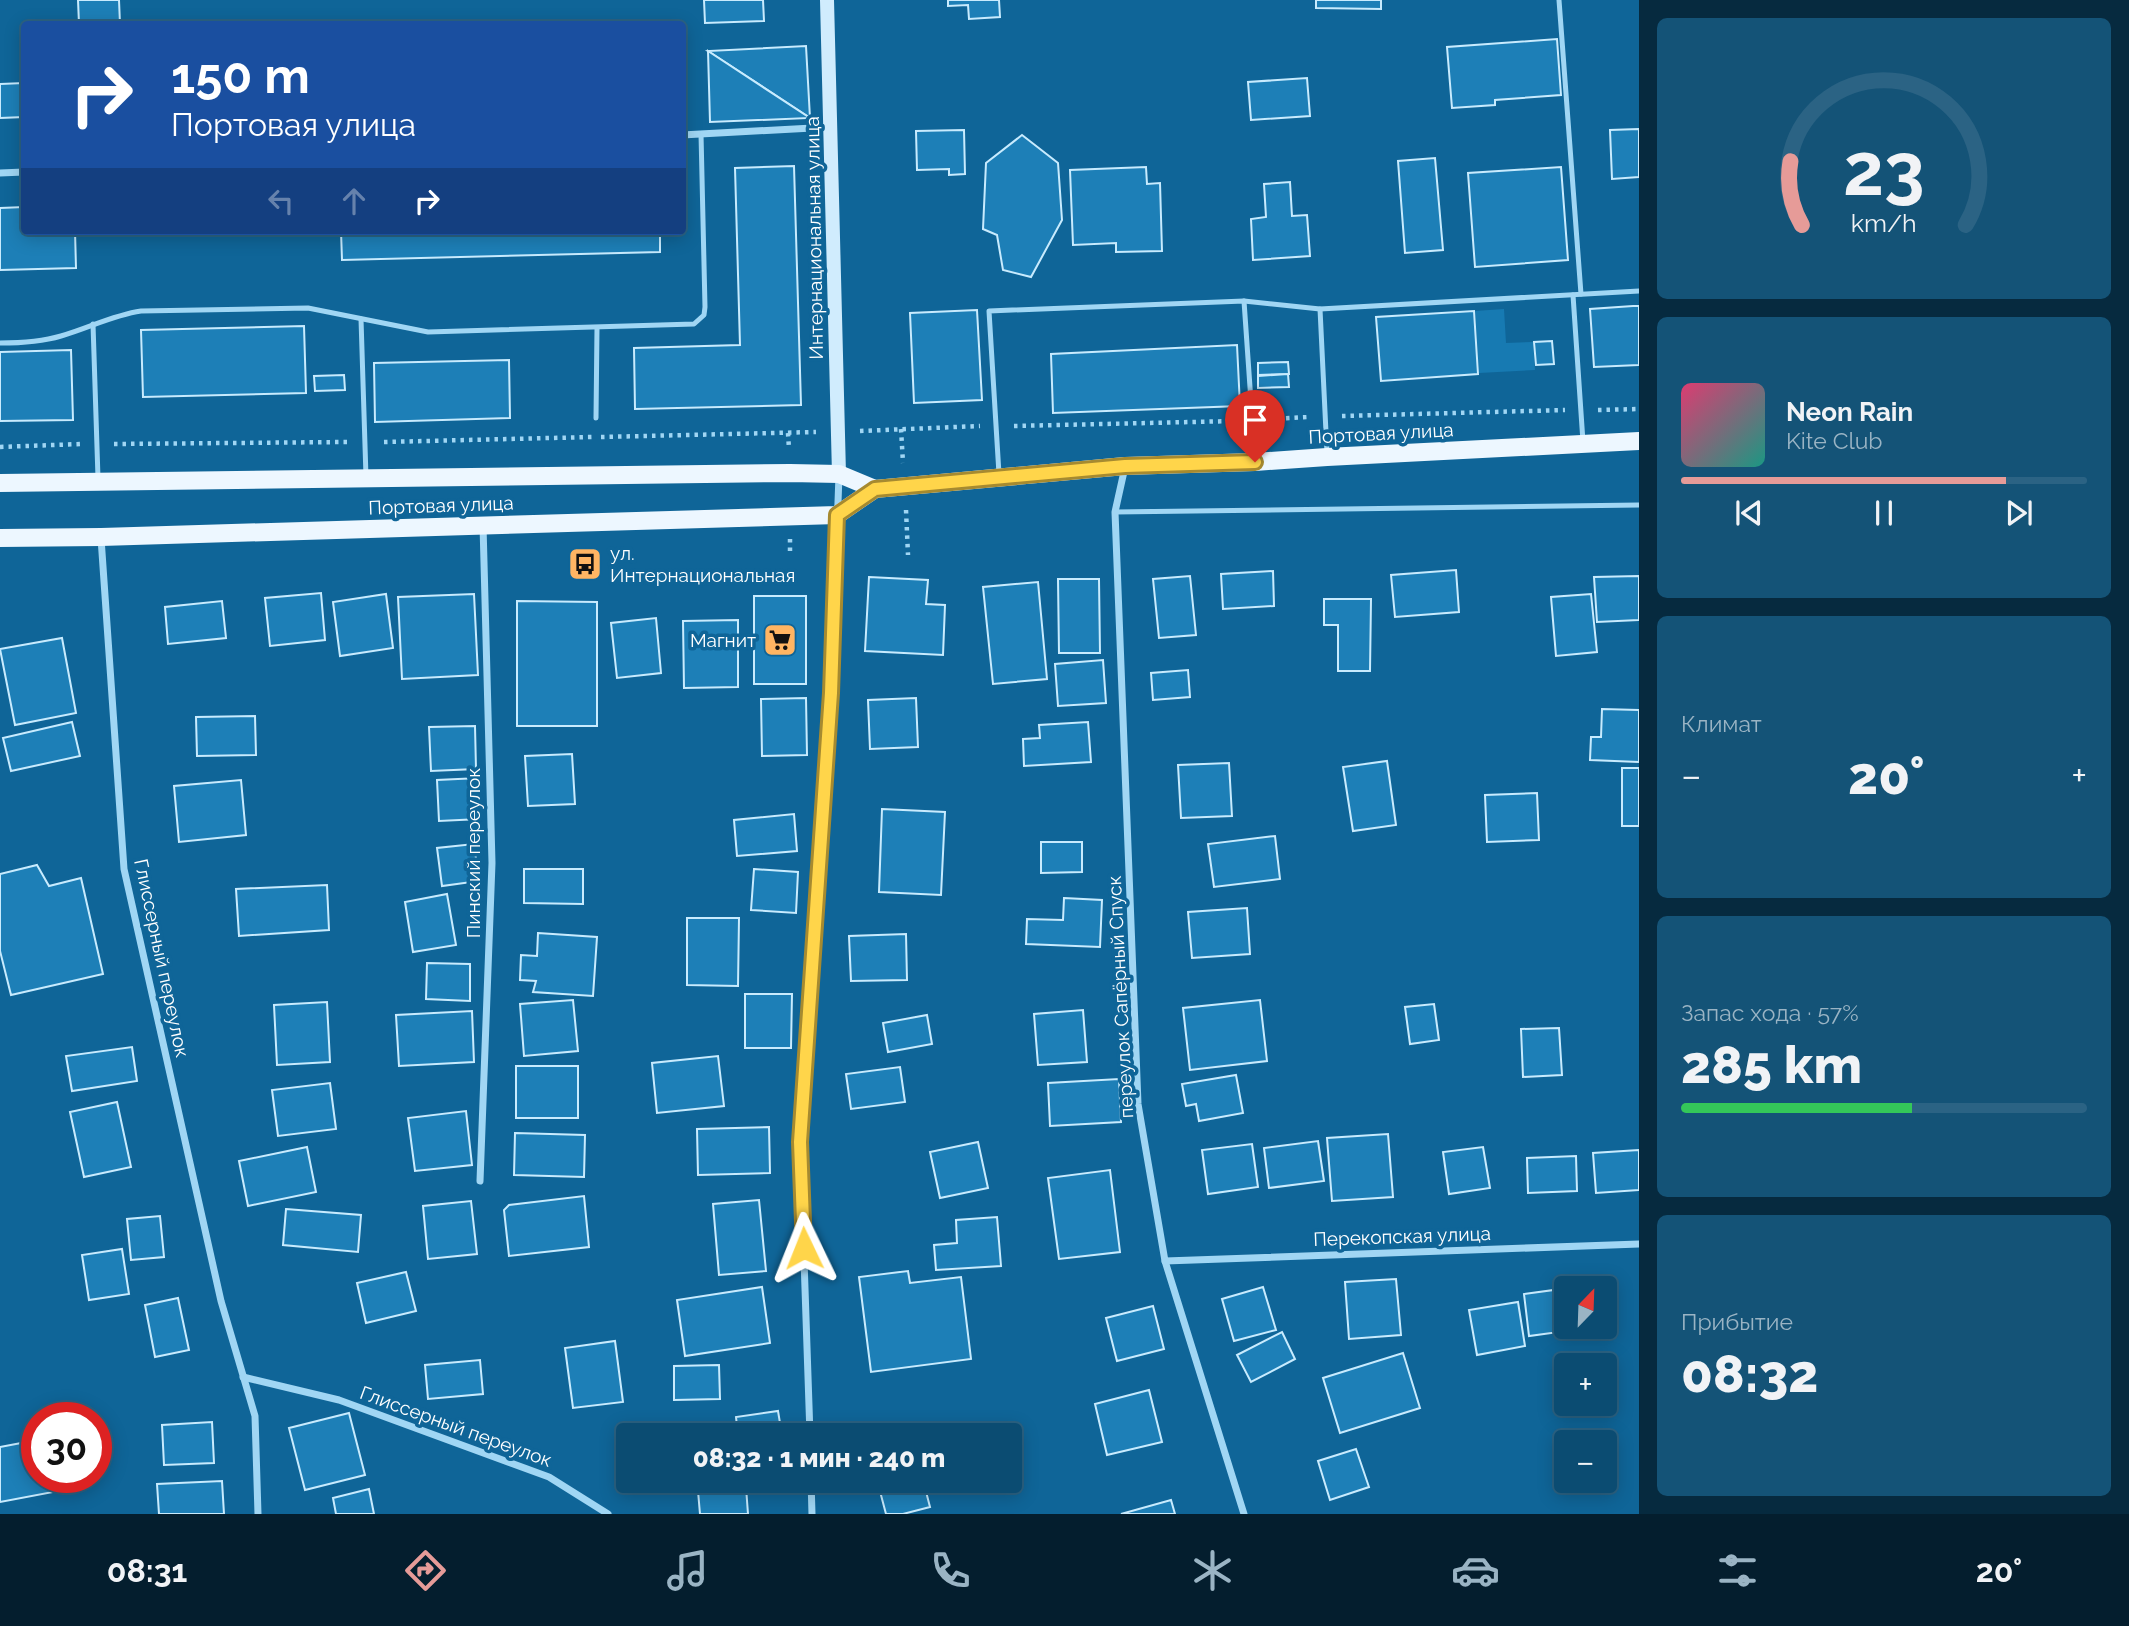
<!DOCTYPE html>
<html lang="ru">
<head>
<meta charset="utf-8">
<style>
  :root { --surface:#0b4c72; --page:#145377; --text:#f1f3f6; --muted:#9ab4c4; --line:#2b6384; --accent:#e69b98 }
  body { margin:0; font-family:Raleway,sans-serif; background:var(--page); color:var(--text); height:100vh; display:flex; flex-direction:column; font-size:26px; white-space:nowrap }
  * { box-sizing:border-box; margin:0 }
  p { font-size:23px; color:var(--muted) }
  .icon { flex:none; width:38px; height:38px; fill:none; stroke:currentColor; stroke-width:2; stroke-linecap:round; stroke-linejoin:round }
  .map { position:relative; flex:1; overflow:hidden }
  .details { display:flex; flex-direction:column; gap:18px; padding:18px; background:#062a3f; width:490px }
  .details>* { flex:none }
  .hud { position:absolute; left:21px; top:21px; width:665px; height:214px; border-radius:7px; box-shadow:0 4px 18px #0003,0 0 0 2px var(--line); background:#1a4fa0; color:#fff; overflow:hidden }
  .needle { width:46px; rotate:23deg }
  .tools { position:absolute; left:1554px; top:1276px; display:grid; gap:14px }
  .tools a { display:grid; place-items:center; width:63px; height:63px; border-radius:7px; background:var(--surface); box-shadow:0 4px 18px #0003,0 0 0 2px var(--line); font-size:35px }
  .speed { position:absolute; left:21px; top:1402px; display:flex; gap:14px; font-size:35px; font-weight:700; text-align:center }
  .speed>* { display:grid; place-content:center; width:91px; height:91px; border-radius:50%; background:var(--surface); box-shadow:0 4px 18px #0003,0 0 0 2px var(--line); line-height:1 }
  .speed .limit { border:10px solid #d22; background:#fff; color:#111 }
  .pin { position:absolute; display:grid; place-items:center; width:60px; height:60px; color:#fff; margin:-72px -30px; border-radius:50% 50% 50% 0; rotate:-45deg; box-shadow:0 0 7px #0007 }
  .pin .icon { rotate:45deg }
  .me { position:absolute; width:77px; margin:-38px; rotate:358deg; stroke-linejoin:round; filter:drop-shadow(0 0 5px #0008) }
  .turn { display:flex; align-items:center; gap:24px; height:147px; padding:0 35px; font-size:32px }
  .turn .icon { width:91px; height:91px; stroke-width:2.5 }
  .turn b { display:block; font-size:49px; line-height:60px }
  .lanes { display:flex; align-items:center; height:66px; padding:0 35px; background:#0003; justify-content:center; gap:35px; direction:ltr }
  .lanes .off { opacity:.35 }
  .big { font-size:52px; font-weight:800; line-height:1.1 }
  .details .tile { flex:1; display:flex; flex-direction:column; justify-content:center; gap:10px; min-width:0; padding:0 24px; border-radius:10px; background:var(--page) }
  .details .dial { align-items:center; gap:0 }
  .dial svg { height:182px; overflow:visible; fill:none; stroke:var(--line); stroke-width:7; stroke-linecap:round; text-anchor:middle }
  .dial text { fill:var(--text); stroke:none }
  .song { display:flex; align-items:center; gap:21px }
  .cover { width:84px; height:84px; border-radius:10px; background:linear-gradient(135deg,hsl(340 70% 55%),hsl(170 70% 35%)) }
  .played { height:7px; border-radius:4px; background:linear-gradient(90deg,var(--accent) 80%,var(--line) 80%) }
  .keys { display:flex; justify-content:space-around; direction:ltr }
  .heat { display:flex; justify-content:space-between; align-items:center; font-size:38px; direction:ltr }
  .charge { height:10px; border-radius:5px; background:linear-gradient(90deg,#34c759 57%,var(--line) 0) }
  .trip { position:absolute; left:616px; top:1423px; width:406px; height:70px; border-radius:7px; background:var(--surface); box-shadow:0 4px 18px #0003,0 0 0 2px var(--line); font-weight:800; line-height:70px; text-align:center }
  .tab-bar { display:flex; height:112px; justify-content:space-around; align-items:center; background:#041e2e; color:var(--muted) }
  .tab-bar .icon { width:49px; height:49px }
  .tab-bar .active { color:var(--accent) }
  .tab-bar b { font-size:32px; color:var(--text) }
  main { display:flex; flex:1; min-height:0 }
  .map>svg:first-child { display:block }
  .green { fill:#177ab2 }
  .building { fill:#1d7fb7; stroke:#c8ebfe; stroke-width:2 }
  .lines { fill:none; stroke-linecap:round; stroke-linejoin:round }
  .path { stroke:#a0d6f4; stroke-width:4.5; stroke-dasharray:3.5 5; stroke-linecap:butt }
  .lane { stroke:#a0d6f4; stroke-width:5 }
  .street { stroke:#a0d6f4; stroke-width:7 }
  .secondary { stroke:#d0ecfd; stroke-width:14 }
  .primary { stroke:#edf7ff; stroke-width:18 }
  .route-casing { stroke:#a68a30; stroke-width:18 }
  .route { stroke:#ffd54a; stroke-width:12 }
  .labels { text-anchor:middle; dominant-baseline:central; stroke-width:7; stroke-linejoin:round; paint-order:stroke }
  .street-label { font-size:19px; fill:#fff; stroke:#0f6598 }
  .poi-label { font-size:19px; fill:#fff; stroke:#0f6598; text-anchor:start }
</style>
</head>
<body>
<main>
<div class="map">
<svg width="1639" height="1514" viewBox="0 0 1639 1514">
  <rect width="100%" height="100%" fill="#0f6598"/>
  <path class="green" d="M1504,309L1506,343L1533,342L1535,370L1479,373L1475,311Z"/>
  <g class="building">
    <path d="M78,0H119L120,24H79Z"/>
    <path d="M704,0H763L764,21L705,23Z"/>
    <path d="M948,0H999L1000,17L969,19L968,5L948,6Z"/>
    <path d="M1316,0H1381V9L1316,8Z"/>
    <path d="M1557,39L1561,95L1495,100V105L1452,108L1447,47Z"/>
    <path d="M806,46L810,118L708,51Z"/>
    <path d="M708,51L810,118L710,122Z"/>
    <path d="M1307,78L1310,116L1251,120L1248,82Z"/>
    <path d="M24,83V117L0,118V84Z"/>
    <path d="M1639,129V177L1612,179L1610,130Z"/>
    <path d="M964,130L965,174L949,175V169L917,170L916,131Z"/>
    <path d="M1022,135L1058,163L1062,220L1031,277L1003,270L997,235L983,229L986,163Z"/>
    <path d="M1435,158L1443,250L1405,253L1398,161Z"/>
    <path d="M794,166L801,405L635,409L634,348L740,345L735,168Z"/>
    <path d="M1146,167L1147,184L1160,183L1162,251L1116,252V243L1073,245L1070,170Z"/>
    <path d="M1561,167L1568,260L1475,267L1468,173Z"/>
    <path d="M1290,182L1292,216L1307,215L1310,256L1253,260L1251,219L1266,217L1264,184Z"/>
    <path d="M24,207V231H75L76,268L0,270V208Z"/>
    <path d="M341,231H660V252L342,260Z"/>
    <path d="M1633,306H1639V365L1594,367L1590,309Z"/>
    <path d="M977,310L982,400L914,403L910,313Z"/>
    <path d="M1474,311L1478,374L1381,381L1376,317Z"/>
    <path d="M304,326L306,393L143,397L141,330Z"/>
    <path d="M1552,341L1554,364L1536,365L1534,342Z"/>
    <path d="M1237,345L1240,406L1053,413L1051,354Z"/>
    <path d="M71,350L73,420L0,421V352Z"/>
    <path d="M509,360L510,418L375,422L374,363Z"/>
    <path d="M1288,362L1289,374L1258,375V363Z"/>
    <path d="M1288,374L1289,387L1258,388V376Z"/>
    <path d="M344,375L345,390L315,391L314,376Z"/>
    <path d="M1456,570L1459,612L1395,617L1391,575Z"/>
    <path d="M1273,571L1274,606L1223,609L1221,574Z"/>
    <path d="M1190,576L1196,635L1159,638L1153,579Z"/>
    <path d="M1639,576V620L1597,622L1594,577Z"/>
    <path d="M869,577L928,580L926,604L945,605L943,655L865,651Z"/>
    <path d="M1058,579H1099L1100,653H1059Z"/>
    <path d="M1038,582L1047,679L993,684L983,587Z"/>
    <path d="M321,593L325,640L270,646L265,598Z"/>
    <path d="M386,594L393,648L340,656L333,602Z"/>
    <path d="M474,594L478,675L402,679L398,597Z"/>
    <path d="M1591,594L1597,652L1556,656L1551,597Z"/>
    <rect x="754" y="596" width="52" height="88"/>
    <path d="M1324,599H1371L1370,671H1338V625H1324Z"/>
    <path d="M222,601L226,638L168,644L165,607Z"/>
    <path d="M517,601L597,602V726H517Z"/>
    <path d="M656,618L661,673L617,678L611,623Z"/>
    <path d="M738,620V687L684,688L683,621Z"/>
    <path d="M62,638L76,713L15,725L0,649Z"/>
    <path d="M1103,660L1106,703L1058,706L1055,664Z"/>
    <path d="M1188,670L1190,697L1153,700L1151,673Z"/>
    <path d="M806,698L807,755L762,756L761,699Z"/>
    <path d="M916,698L918,747L870,749L868,700Z"/>
    <path d="M1602,709L1639,710V762L1590,760L1591,737H1601Z"/>
    <path d="M255,716L256,755L197,756L196,717Z"/>
    <path d="M72,722L80,756L11,771L3,738Z"/>
    <path d="M1088,722L1091,762L1024,766L1023,739L1040,738L1039,725Z"/>
    <path d="M475,726L476,769L431,771L429,727Z"/>
    <path d="M572,754L575,804L528,806L525,756Z"/>
    <path d="M1387,761L1396,825L1353,831L1343,767Z"/>
    <path d="M1229,763L1232,816L1181,818L1178,765Z"/>
    <rect x="1622" y="768" width="17" height="58"/>
    <path d="M479,778L480,819L439,821L437,780Z"/>
    <path d="M241,780L246,835L179,842L174,786Z"/>
    <path d="M1537,793L1539,840L1487,842L1485,795Z"/>
    <path d="M882,809L945,812L941,895L879,892Z"/>
    <path d="M794,814L797,851L737,856L734,820Z"/>
    <path d="M1275,836L1280,879L1214,887L1208,844Z"/>
    <path d="M1041,842H1082V872L1041,873Z"/>
    <path d="M474,844L479,881L442,886L437,848Z"/>
    <path d="M37,865L49,886L81,878L103,974L11,995L0,951V874Z"/>
    <path d="M524,869H583V904L524,903Z"/>
    <path d="M754,869L798,872L796,913L751,910Z"/>
    <path d="M327,885L329,930L239,936L236,889Z"/>
    <path d="M447,894L456,945L413,952L405,902Z"/>
    <path d="M1064,898L1102,900L1100,947L1026,944L1027,919L1063,920Z"/>
    <path d="M1247,908L1250,954L1192,958L1188,912Z"/>
    <path d="M687,918H739L738,986L687,985Z"/>
    <path d="M538,933L597,937L593,996L533,992L536,981L520,980L521,955L537,956Z"/>
    <path d="M906,934L907,980L851,981L849,936Z"/>
    <path d="M427,963L470,964V1001L426,999Z"/>
    <path d="M745,994H792L791,1048H745Z"/>
    <path d="M573,1000L578,1051L524,1056L520,1004Z"/>
    <path d="M1260,1000L1267,1061L1190,1070L1183,1008Z"/>
    <path d="M327,1002L330,1062L277,1065L274,1005Z"/>
    <path d="M1434,1004L1439,1040L1410,1044L1405,1007Z"/>
    <path d="M1083,1010L1087,1062L1038,1065L1034,1014Z"/>
    <path d="M472,1011L474,1062L399,1066L396,1015Z"/>
    <path d="M927,1015L932,1044L888,1052L883,1023Z"/>
    <path d="M1559,1028L1562,1075L1523,1077L1521,1029Z"/>
    <path d="M132,1047L137,1081L72,1091L66,1056Z"/>
    <path d="M718,1056L724,1106L657,1113L652,1063Z"/>
    <rect x="516" y="1066" width="62" height="52"/>
    <path d="M900,1067L905,1102L851,1109L846,1074Z"/>
    <path d="M1236,1075L1243,1113L1199,1121L1196,1104L1186,1106L1182,1084Z"/>
    <path d="M1119,1079L1121,1122L1050,1126L1048,1083Z"/>
    <path d="M330,1083L336,1129L278,1136L272,1090Z"/>
    <path d="M117,1102L131,1167L84,1177L70,1112Z"/>
    <path d="M466,1111L472,1165L415,1171L408,1118Z"/>
    <path d="M769,1127L770,1173L698,1175L697,1129Z"/>
    <path d="M515,1133L585,1135L584,1177L514,1175Z"/>
    <path d="M1388,1134L1393,1197L1332,1201L1327,1138Z"/>
    <path d="M1318,1141L1324,1181L1269,1188L1264,1148Z"/>
    <path d="M978,1142L988,1188L940,1198L930,1152Z"/>
    <path d="M1252,1144L1258,1187L1208,1194L1202,1150Z"/>
    <path d="M307,1147L316,1192L248,1206L239,1161Z"/>
    <path d="M1483,1147L1490,1188L1449,1194L1443,1152Z"/>
    <path d="M1639,1150V1190L1596,1193L1593,1153Z"/>
    <path d="M1576,1156L1577,1191L1528,1193L1527,1158Z"/>
    <path d="M1110,1170L1120,1252L1059,1259L1048,1178Z"/>
    <path d="M584,1196L589,1247L509,1256L504,1210L509,1205Z"/>
    <path d="M759,1200L766,1271L719,1275L713,1204Z"/>
    <path d="M471,1201L477,1254L428,1259L423,1206Z"/>
    <path d="M286,1209L361,1215L358,1252L283,1245Z"/>
    <path d="M160,1216L164,1257L131,1260L127,1219Z"/>
    <path d="M997,1217L1001,1266L936,1270L934,1245L957,1243L956,1220Z"/>
    <path d="M122,1249L129,1294L89,1300L82,1255Z"/>
    <path d="M908,1271L910,1283L961,1277L971,1359L871,1372L859,1277Z"/>
    <path d="M406,1272L416,1311L366,1323L357,1283Z"/>
    <path d="M1396,1279L1401,1335L1349,1339L1345,1282Z"/>
    <path d="M762,1287L770,1343L685,1356L677,1300Z"/>
    <path d="M1263,1287L1276,1330L1234,1341L1222,1299Z"/>
    <path d="M1566,1289V1326H1590L1564,1329L1560,1290Z"/>
    <path d="M1554,1290L1559,1332L1529,1336L1524,1294Z"/>
    <path d="M178,1298L189,1350L155,1357L145,1305Z"/>
    <path d="M1518,1302L1525,1346L1477,1355L1469,1310Z"/>
    <path d="M1153,1306L1164,1349L1117,1361L1106,1318Z"/>
    <path d="M1282,1332L1295,1359L1251,1382L1237,1355Z"/>
    <path d="M615,1341L623,1402L573,1408L565,1348Z"/>
    <path d="M1403,1353L1420,1408L1340,1433L1323,1378Z"/>
    <path d="M480,1360L483,1394L428,1399L425,1365Z"/>
    <path d="M719,1365L720,1399L674,1400V1366Z"/>
    <path d="M1149,1390L1162,1442L1107,1455L1095,1404Z"/>
    <path d="M778,1411L782,1435H738L736,1417Z"/>
    <path d="M349,1413L365,1475L305,1490L289,1428Z"/>
    <path d="M212,1422L214,1463L164,1465L162,1425Z"/>
    <path d="M37,1440V1477H89L90,1485L0,1502V1447Z"/>
    <path d="M1356,1449L1369,1487L1330,1500L1318,1461Z"/>
    <path d="M877,1480H923L930,1507L903,1514H886Z"/>
    <path d="M222,1481L224,1514H159L157,1484Z"/>
    <path d="M746,1487L748,1514H700L698,1491Z"/>
    <path d="M369,1489L374,1514H336L333,1498Z"/>
    <path d="M1171,1500L1175,1514H1121Z"/>
  </g>
  <g class="lines">
    <g class="path">
      <path d="M1598,410L1639,409"/>
      <path d="M1342,416L1565,410"/>
      <path d="M1269,419L1309,417"/>
      <path d="M1014,426L1236,421"/>
      <path d="M901,429L903,463"/>
      <path d="M860,431L980,426"/>
      <path d="M788,433L789,449"/>
      <path d="M601,437L816,432"/>
      <path d="M384,442L592,437"/>
      <path d="M114,444L347,442"/>
      <path d="M0,447L81,444"/>
      <path d="M906,510L908,555"/>
      <path d="M790,539V556"/>
    </g>
    <g class="lane">
      <path d="M1559,0L1581,294"/>
      <path d="M1573,295L1583,442"/>
      <path d="M1244,301L1255,459"/>
      <path d="M1320,309L1327,453"/>
      <path d="M361,319L366,477"/>
      <path d="M93,324L98,478"/>
      <path d="M0,343C21,343 41,342 61,336C89,328 113,315 141,311L308,308L428,332L694,324L704,315L705,307L701,134"/>
      <path d="M596,418L597,328"/>
      <path d="M999,474L989,311L1244,301L1320,309L1639,291"/>
      <path d="M1115,512L1639,505"/>
    </g>
    <g class="street">
      <path d="M682,135L831,127"/>
      <path d="M0,173L24,172"/>
      <path d="M1125,467L1115,512L1138,1104L1165,1261L1244,1514"/>
      <path d="M101,538L124,869L221,1301L255,1416L258,1514"/>
      <path d="M480,1181L492,863L483,525"/>
      <path d="M1165,1261L1639,1244"/>
      <path d="M243,1377L339,1400L549,1477L608,1514"/>
      <path d="M810,1435L800,1142L831,693L839,475"/>
      <path d="M811,1480L812,1514"/>
    </g>
    <path class="secondary" d="M827,0L839,474"/>
    <g class="primary">
      <path d="M0,483L790,473L839,474L875,489L1125,466L1255,462L1327,457L1639,441"/>
      <path d="M0,538L101,537L837,515L875,489"/>
    </g>
  </g>
  <g class="lines">
    <defs>
      <path id="route" d="M804,1248L800,1142L831,693L837,515L875,489L1125,466L1255,462"/>
    </defs>
    <use href="#route" class="route-casing"/>
    <use href="#route" class="route"/>
  </g>
  <defs>
    <symbol id="bus-square" viewBox="-11 -11 22 22"><rect x="-9" y="-9" width="18" height="18" rx="4" fill="#ffb563" stroke="#0f6598"/><path d="M-5-6H5V4H4V6H2V4H-2V6H-4V4H-5ZM-3.5-4V0h7V-4ZM-3.5 1.2v1.5H-2V1.2ZM2 1.2v1.5H3.5V1.2Z" fill="#111"/></symbol>
    <symbol id="supermarket-square" viewBox="-11 -11 22 22"><rect x="-9" y="-9" width="18" height="18" rx="4" fill="#ffb563" stroke="#0f6598"/><path d="M-6-5.5h2.5l.6 2H6L4.5 2H-2.5L-4.4-4H-6ZM-1.5 3.2a1.3 1.3 0 1 0 .1 0ZM3 3.2a1.3 1.3 0 1 0 .1 0Z" fill="#111"/></symbol>
  </defs>
  <g fill-rule="evenodd">
    <use href="#bus-square" x="566" y="545" width="38" height="38"/>
    <use href="#supermarket-square" x="761" y="621" width="38" height="38"/>
  </g>
  <g class="labels">
    <g class="street-label">
      <text transform="translate(814 238) rotate(-91)">Интернациональная улица</text>
      <text transform="translate(1381 433) rotate(-3)">Портовая улица</text>
      <text transform="translate(441 505) rotate(-2)">Портовая улица</text>
      <text transform="translate(473 853) rotate(-90)">Пинский переулок</text>
      <text transform="translate(162 958) rotate(78)">Глиссерный переулок</text>
      <text transform="translate(1120 997) rotate(-93)">переулок Сапёрный Спуск</text>
      <text transform="translate(1402 1236) rotate(-2)">Перекопская улица</text>
      <text transform="translate(456 1426) rotate(20)">Глиссерный переулок</text>
    </g>
    <g class="poi-label">
      <text x="610" y="553">ул.<tspan x="610" dy="22">Интернациональная</tspan></text>
      <text x="756" y="640" text-anchor="end">Магнит</text>
    </g>
  </g>
</svg>
<div class="tools">
<a><svg class="needle" viewBox="-14 -14 28 28"><path d="M0-13l5 13h-10z" fill="#e53935"/><path d="M0 13l5-13h-10z" fill="#9ab4c4"/></svg></a>
<a>+</a>
<a>−</a>
</div>
<div class="speed"><div class="limit">30</div></div>
<div class="pin" style="left:1255px;top:462px;background:#d93025"><svg class="icon" aria-label="arrive" viewBox="0 0 24 24"><path d="M6 21V4h12l-3 4 3 4H6"/></svg></div>
<svg class="me" style="left:804px;top:1248px" viewBox="-20 -20 40 40"><path d="M0-17L14 15 0 8-14 15z" fill="#ffd54a" stroke="#fff" stroke-width="4"/></svg>
<div class="trip">08:32 · 1 мин · 240 m</div>
<div class="hud">
<div class="turn"><svg class="icon" aria-label="right" viewBox="0 0 24 24"><path d="M7 20v-9h11M14 6l5 5-5 5"/></svg><div><b>150 m</b>Портовая улица</div></div>
<div class="lanes"><svg class="icon off" aria-label="left" viewBox="0 0 24 24"><path d="M17 20v-9H6M10 6l-5 5 5 5"/></svg><svg class="icon off" aria-label="ahead" viewBox="0 0 24 24"><path d="M12 20V5M6 11l6-6 6 6"/></svg><svg class="icon" aria-label="right" viewBox="0 0 24 24"><path d="M7 20v-9h11M14 6l5 5-5 5"/></svg></div>
</div>
</div>
<section class="details">
<div class="tile dial"><svg viewBox="0 0 100 80">
<path d="M14 69A42 42 0 1 1 86 69"/>
<path d="M14 69A42 42 0 0 1 9 41" stroke="#e69b98"/>
<text x="50" y="56" font-size="32" font-weight="700">23</text>
<text x="50" y="72" font-size="11">km/h</text>
</svg></div>
<div class="tile">
<div class="song"><i class="cover"></i><div><b>Neon Rain</b><p>Kite Club</p></div></div>
<div class="played"></div>
<div class="keys"><svg class="icon" aria-label="previous" viewBox="0 0 24 24"><path d="M18 5L8 12l10 7zM5 5v14"/></svg><svg class="icon" aria-label="pause" viewBox="0 0 24 24"><path d="M8 5v14M16 5v14"/></svg><svg class="icon" aria-label="next" viewBox="0 0 24 24"><path d="M6 5l10 7-10 7zM19 5v14"/></svg></div>
</div>
<div class="tile"><p>Климат</p>
<div class="heat"><a>−</a><b class="big">20°</b><a>+</a></div>
</div>
<div class="tile"><p>Запас хода · 57%</p><b class="big">285 km</b><div class="charge"></div></div>
<div class="tile"><p>Прибытие</p><b class="big">08:32</b></div>
</section>
</main>
<nav class="tab-bar">
<b>08:31</b>
<svg class="icon active" aria-label="directions" viewBox="0 0 24 24"><path d="M12 3l9 9-9 9-9-9zM9 14v-3h6M13 9l2 2-2 2"/></svg>
<svg class="icon" aria-label="music" viewBox="0 0 24 24"><path d="M9 18V5l10-2v13"/><circle cx="6" cy="18" r="3"/><circle cx="16" cy="16" r="3"/></svg>
<svg class="icon" aria-label="phone" viewBox="0 0 24 24"><path d="M5 4h4l2 5-3 2q2 4 5 5l2-3 5 2v4C11 20 4 13 5 4z"/></svg>
<svg class="icon" aria-label="climate" viewBox="0 0 24 24"><path d="M12 3v18M4 7l16 10M4 17L20 7"/></svg>
<svg class="icon" aria-label="car" viewBox="0 0 24 24"><path d="M5 17H2v-5l4-1 3-4h7l3 4 3 1v5h-3M9 17h6M6 11h13"/><circle cx="7" cy="17" r="2"/><circle cx="17" cy="17" r="2"/></svg>
<svg class="icon" aria-label="filters" viewBox="0 0 24 24"><path d="M4 7h16M4 17h16"/><circle cx="9" cy="7" r="2"/><circle cx="15" cy="17" r="2"/></svg>
<b>20°</b>
</nav>
</body>
</html>
